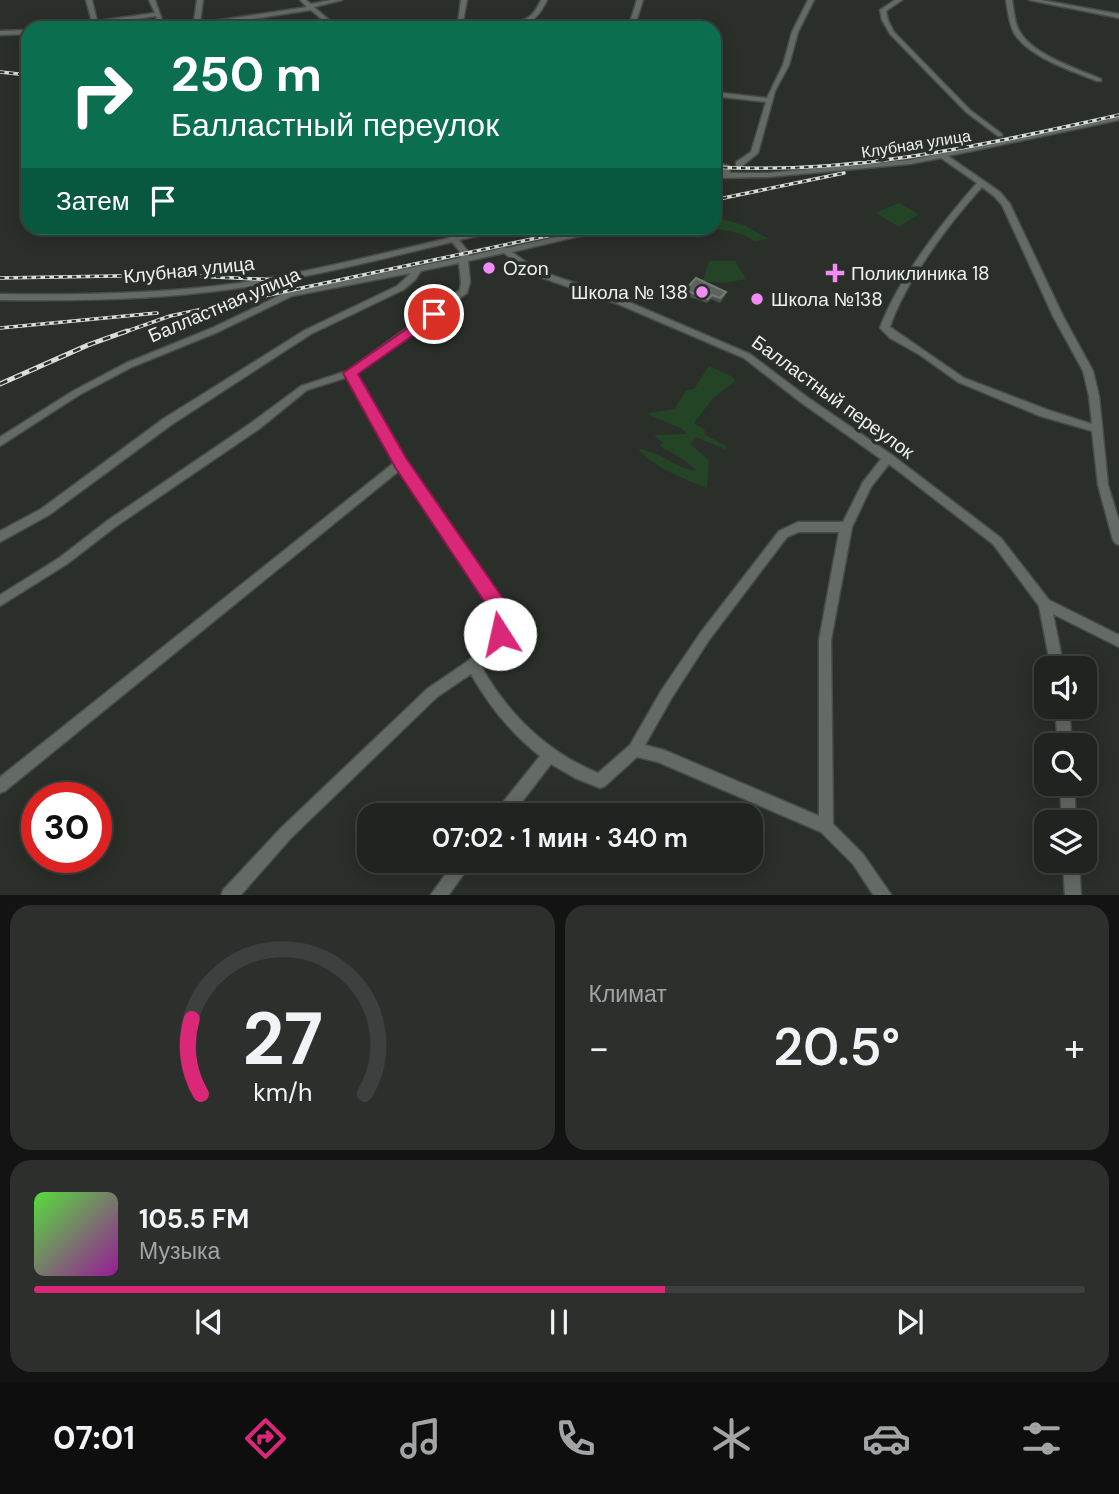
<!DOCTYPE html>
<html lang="ru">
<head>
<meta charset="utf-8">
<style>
  :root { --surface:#202320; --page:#2d2f2d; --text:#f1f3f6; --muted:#a2a4a5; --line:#3d403e; --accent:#db2777 }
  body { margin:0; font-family:"DM Sans",sans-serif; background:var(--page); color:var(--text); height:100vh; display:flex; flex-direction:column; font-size:26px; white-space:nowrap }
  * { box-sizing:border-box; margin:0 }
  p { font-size:23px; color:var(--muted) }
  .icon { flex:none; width:38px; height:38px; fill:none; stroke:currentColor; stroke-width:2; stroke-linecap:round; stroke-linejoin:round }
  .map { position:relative; height:895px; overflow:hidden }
  .sheet { display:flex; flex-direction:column; gap:10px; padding:10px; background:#121312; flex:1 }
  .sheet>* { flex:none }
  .top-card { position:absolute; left:21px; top:21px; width:700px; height:214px; border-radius:21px; box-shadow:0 4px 18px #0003,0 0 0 2px var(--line); background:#0b6e4f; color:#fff; overflow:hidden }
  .buttons { position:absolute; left:1034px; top:656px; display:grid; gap:14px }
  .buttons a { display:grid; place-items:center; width:63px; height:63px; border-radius:14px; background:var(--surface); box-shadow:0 4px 18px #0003,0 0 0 2px var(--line); font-size:35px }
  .speed { position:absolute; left:21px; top:782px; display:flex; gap:14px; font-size:35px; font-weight:700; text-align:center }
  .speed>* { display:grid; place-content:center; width:91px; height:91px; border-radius:50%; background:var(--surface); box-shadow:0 4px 18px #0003,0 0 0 2px var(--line); line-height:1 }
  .speed .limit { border:10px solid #d22; background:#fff; color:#111 }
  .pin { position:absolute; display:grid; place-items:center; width:60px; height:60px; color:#fff; margin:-30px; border:4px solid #fff; border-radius:50%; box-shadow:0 2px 7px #0007 }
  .me { position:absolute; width:77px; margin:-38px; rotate:350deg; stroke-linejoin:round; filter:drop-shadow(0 0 5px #0008) }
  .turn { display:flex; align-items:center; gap:24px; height:147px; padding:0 35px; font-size:32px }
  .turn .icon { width:91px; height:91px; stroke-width:2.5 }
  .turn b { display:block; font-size:49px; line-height:60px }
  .then { display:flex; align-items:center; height:66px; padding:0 35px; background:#0003; gap:14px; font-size:26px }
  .big { font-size:52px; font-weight:600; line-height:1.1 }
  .sheet .widget { flex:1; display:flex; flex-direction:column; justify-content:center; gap:10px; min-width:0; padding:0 24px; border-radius:21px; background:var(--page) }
  .sheet .dial { align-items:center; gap:0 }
  .dial svg { height:182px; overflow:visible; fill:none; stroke:var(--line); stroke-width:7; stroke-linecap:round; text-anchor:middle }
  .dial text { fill:var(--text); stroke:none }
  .song { display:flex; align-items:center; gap:21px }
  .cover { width:84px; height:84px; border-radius:10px; background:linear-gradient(135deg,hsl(110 70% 55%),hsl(300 70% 35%)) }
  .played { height:7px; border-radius:4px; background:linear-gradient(90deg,var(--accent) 60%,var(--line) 60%) }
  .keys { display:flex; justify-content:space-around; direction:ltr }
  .heat { display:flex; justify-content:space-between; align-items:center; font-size:38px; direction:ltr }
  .sheet .tiles { flex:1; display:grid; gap:10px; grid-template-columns:1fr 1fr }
  .widget:last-child { grid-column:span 2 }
  .trip { position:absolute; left:357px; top:803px; width:406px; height:70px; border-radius:21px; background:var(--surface); box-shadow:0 4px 18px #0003,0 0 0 2px var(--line); font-weight:600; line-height:70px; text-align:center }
  .tab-bar { display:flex; height:112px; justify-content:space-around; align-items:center; background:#0d0e0d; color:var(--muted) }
  .tab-bar .icon { width:49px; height:49px }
  .tab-bar .active { color:var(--accent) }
  .tab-bar b { font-size:32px; color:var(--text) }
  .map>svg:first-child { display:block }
  .green { fill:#234526 }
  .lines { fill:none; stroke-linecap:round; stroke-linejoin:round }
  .street-casing { stroke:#484c48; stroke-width:3 }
  .street { fill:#646a64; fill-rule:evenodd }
  .rail-far1-casing { stroke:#dadeda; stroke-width:3.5 }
  .rail-casing { stroke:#dadeda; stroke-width:5 }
  .rail-far1 { stroke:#2a2f2a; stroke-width:2; stroke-dasharray:4.5; stroke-linecap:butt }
  .rail { stroke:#2a2f2a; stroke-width:2.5; stroke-dasharray:8; stroke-linecap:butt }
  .wall { fill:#4b514b }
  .shaded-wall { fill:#373c37 }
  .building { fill:#5d625d; stroke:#747974; stroke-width:2 }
  .route { fill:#db2777; stroke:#8e194d; stroke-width:2 }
  .poi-dot { fill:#f18bf5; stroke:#2a2f2a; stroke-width:2.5 }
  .labels { text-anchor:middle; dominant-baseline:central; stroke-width:7; stroke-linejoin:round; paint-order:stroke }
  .far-street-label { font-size:16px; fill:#eef2ee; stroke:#2a2f2a }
  .poi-label { font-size:19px; fill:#eef2ee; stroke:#2a2f2a; text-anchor:start }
  .street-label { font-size:19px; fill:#eef2ee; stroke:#2a2f2a }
</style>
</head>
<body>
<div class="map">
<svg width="1119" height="896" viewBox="0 0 1119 896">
  <rect width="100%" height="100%" fill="#2a2f2a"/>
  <g class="green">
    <path d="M899,203L918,214L899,227L876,213Z"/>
    <path d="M714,217L744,225L768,239L754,241L742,234L713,228Z"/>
    <path d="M709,261H735L746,279L724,283L703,281Z"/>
    <path d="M709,366L733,377L735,382L714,397L694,423L705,430L704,434L724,445L727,450L696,437L690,444L709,460L707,488C683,478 656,469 638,449C659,451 675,468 696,471C686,459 673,454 660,446L663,442L654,435L687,434L681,428L651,416L649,413L675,409L686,390L694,389Z"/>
  </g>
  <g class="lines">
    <defs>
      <g id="street">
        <path d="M86,0H92L97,21L155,13L149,0H155L165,28H159L156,16L76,28L92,22Z"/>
        <path d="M197,0H203L200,23L307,7L300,0H306L311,4L331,0H342L314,7L338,28H332L311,10L193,28Z"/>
        <path d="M461,0H467L463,21L491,28H480L458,23Z"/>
        <path d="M541,0H547C535,27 519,28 492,28C515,19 529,28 541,0Z"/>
        <path d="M637,0H643L634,28H628Z"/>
        <path d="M808,0H814L798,32L789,65L775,91L758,153L742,166H736V162L751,152L766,102L714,96V92L767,98L783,65L792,32Z"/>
        <path d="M895,0H902L886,11L888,20L894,32L970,110L1002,134V136H998L966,112L890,34L882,20L880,10Z"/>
        <path d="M1006,0H1012C1014,10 1014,23 1020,32C1033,55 1078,69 1101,79V81H1097C1072,71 1028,57 1014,33C1009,24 1008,11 1006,0Z"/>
        <path d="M1029,0H1041L1119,14V18Z"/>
        <path d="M28,30V34L0,35V31Z"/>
        <path d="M1119,116V120L948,156L1000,192L1010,204L1063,316L1093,371L1099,396L1108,485L1119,521V545L1115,543L1113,540L1098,485L1092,431L1040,416L958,382L920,355L890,338L880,328C896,282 944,220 977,183L941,158L910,164L768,177L714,178V174H722V169L714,166V162L729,166L730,173H768L910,160ZM982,187L994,196L1002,205L1053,316L1083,371L1089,396L1092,424L1048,410L964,378L890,327C904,283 950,222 982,187Z"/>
        <path d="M441,228H449L456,236L493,228H505L504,230L459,240L470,254L469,256L499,249L503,247L507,248L597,228H609L605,230L512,252L537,270L624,300L750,354L807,397L892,455L1001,538L1049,600L1119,635V647L1053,614L1064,668H1051L1039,606L993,544L889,464L871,487L852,527L831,640L833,824L863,854L892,896H874L853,864L821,832L658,762L637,757L605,786L600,788L575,778L551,764L511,816H494L496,811L540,756C511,733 489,706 471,674L437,697L291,838L240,896H221L223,890L281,828L427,689L468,661L488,642L494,633L496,617L478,586L400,470L5,791L0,793V777L395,462L348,377L307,390L259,429L115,527L67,564L0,606V595L59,558L107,521L251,423L301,386L347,371L460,290L461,282L459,263L421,271L415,280L403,290L311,334L171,425L49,515L0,542V531L41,509L163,419L305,330L397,286L411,273L292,296L218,332L132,367L79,395L0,446V437L73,391L126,363L212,328L287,292L460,258L462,254L452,242C382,259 311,277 239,288C160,300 80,301 0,300V294C80,295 160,294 240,283C310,272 380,254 449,238ZM504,253L531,274L618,304L744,358L799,401L881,459L863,482L843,522H798L779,531L701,632L661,691L630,745L598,773C547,752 508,714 481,666C500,648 505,643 508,616L486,578L405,460L355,374L467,293L470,282L468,261ZM799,532H839L819,640V816L664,750L645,745L671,699L709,640L787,537Z"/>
        <path d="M1055,707H1069L1072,746H1058Z"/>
        <path d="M1060,784H1074L1076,822H1062Z"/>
        <path d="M455,861H473L448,896H430Z"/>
        <path d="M1063,861H1079L1081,896H1065Z"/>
      </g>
    </defs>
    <use href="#street" class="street-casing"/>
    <use href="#street" class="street"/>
    <defs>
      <g id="rail-far1">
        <path d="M0,72L28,75"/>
        <path d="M714,167C856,175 982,145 1119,115"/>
        <path d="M714,200L844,173"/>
        <path d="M0,278L173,275L301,281"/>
        <path d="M0,328L157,313"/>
        <path d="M122,333L170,316L584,228"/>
      </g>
      <path id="rail" d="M0,384L88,345L127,331"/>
    </defs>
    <use href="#rail-far1" class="rail-far1-casing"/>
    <use href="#rail" class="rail-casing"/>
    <use href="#rail-far1" class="rail-far1"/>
    <use href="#rail" class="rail"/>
  </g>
  <g class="wall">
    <path d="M631,228H669V230L637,237Z"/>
    <path d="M685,290L726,292L725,296L720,303L711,299L707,303L684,295Z"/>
  </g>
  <path class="shaded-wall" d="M661,228H669V230L637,237V232Z"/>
  <g class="building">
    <path d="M634,228H661L637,232Z"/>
    <path d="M696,278L726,292L720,298L712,295L708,299L685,290Z"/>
  </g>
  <path class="route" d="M434,310L441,314L439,317L358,374L406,458L504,600C511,614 514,625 507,640L500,642L493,640C489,630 495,620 490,610L395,467L343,373Z"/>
  <g class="poi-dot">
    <circle cx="489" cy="268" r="7"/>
    <path d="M831.5 262.5h7v7h7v7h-7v7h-7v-7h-7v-7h7z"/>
    <circle cx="702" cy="292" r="7"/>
    <circle cx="757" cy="299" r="7"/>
  </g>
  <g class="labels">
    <g class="far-street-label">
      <text transform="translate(916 144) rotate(-9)">Клубная улица</text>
    </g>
    <g class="poi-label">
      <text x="503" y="268">Ozon</text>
      <text x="851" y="273">Поликлиника 18</text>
      <text x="688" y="292" text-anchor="end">Школа № 138</text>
      <text x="771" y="299">Школа №138</text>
    </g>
    <g class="street-label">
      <text transform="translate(189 270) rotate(-6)">Клубная улица</text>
      <text transform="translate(224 305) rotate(-23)">Балластная улица</text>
      <text transform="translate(833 397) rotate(36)">Балластный переулок</text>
    </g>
  </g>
</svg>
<div class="buttons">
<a><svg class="icon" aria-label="sound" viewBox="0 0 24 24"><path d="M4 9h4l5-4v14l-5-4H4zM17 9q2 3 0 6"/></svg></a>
<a><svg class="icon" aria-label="search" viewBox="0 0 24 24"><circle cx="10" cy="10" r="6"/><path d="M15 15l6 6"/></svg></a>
<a><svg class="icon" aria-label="layers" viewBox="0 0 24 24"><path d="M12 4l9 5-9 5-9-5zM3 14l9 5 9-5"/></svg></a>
</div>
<div class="speed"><div class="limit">30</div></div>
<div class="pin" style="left:434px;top:314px;background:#d93025"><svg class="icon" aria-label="arrive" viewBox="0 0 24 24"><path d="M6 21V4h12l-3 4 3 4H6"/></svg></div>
<svg class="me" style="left:500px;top:634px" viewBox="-20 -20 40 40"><circle r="19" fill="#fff"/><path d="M0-13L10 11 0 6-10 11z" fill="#db2777"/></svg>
<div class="trip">07:02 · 1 мин · 340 m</div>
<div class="top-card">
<div class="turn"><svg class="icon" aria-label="right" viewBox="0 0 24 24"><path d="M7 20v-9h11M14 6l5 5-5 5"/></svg><div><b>250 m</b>Балластный переулок</div></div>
<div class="then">Затем<svg class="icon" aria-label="arrive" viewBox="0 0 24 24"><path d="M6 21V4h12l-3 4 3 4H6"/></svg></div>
</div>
</div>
<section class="sheet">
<div class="tiles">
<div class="widget dial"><svg viewBox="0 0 100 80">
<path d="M14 69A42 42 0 1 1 86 69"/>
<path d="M14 69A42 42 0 0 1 10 36" stroke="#db2777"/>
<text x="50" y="56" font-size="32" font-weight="700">27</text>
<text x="50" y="72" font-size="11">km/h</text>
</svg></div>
<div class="widget"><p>Климат</p>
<div class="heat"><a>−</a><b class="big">20.5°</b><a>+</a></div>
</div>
<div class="widget">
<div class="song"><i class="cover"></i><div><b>105.5 FM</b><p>Музыка</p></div></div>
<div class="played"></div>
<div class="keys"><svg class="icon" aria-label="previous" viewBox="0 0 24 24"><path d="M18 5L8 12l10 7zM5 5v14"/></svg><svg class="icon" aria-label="pause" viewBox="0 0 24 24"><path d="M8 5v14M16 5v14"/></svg><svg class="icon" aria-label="next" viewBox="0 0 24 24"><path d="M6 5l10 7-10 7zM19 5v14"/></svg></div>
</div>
</div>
</section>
<nav class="tab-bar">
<b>07:01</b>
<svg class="icon active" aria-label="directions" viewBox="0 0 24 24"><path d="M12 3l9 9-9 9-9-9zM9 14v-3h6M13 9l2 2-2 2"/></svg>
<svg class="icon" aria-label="music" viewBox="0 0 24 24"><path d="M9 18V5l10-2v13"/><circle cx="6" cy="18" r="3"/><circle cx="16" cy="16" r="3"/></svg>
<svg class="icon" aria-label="phone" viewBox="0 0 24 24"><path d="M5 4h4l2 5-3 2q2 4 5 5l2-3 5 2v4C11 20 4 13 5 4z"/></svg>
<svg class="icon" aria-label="climate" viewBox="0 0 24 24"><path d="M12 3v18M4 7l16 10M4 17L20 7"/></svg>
<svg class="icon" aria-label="car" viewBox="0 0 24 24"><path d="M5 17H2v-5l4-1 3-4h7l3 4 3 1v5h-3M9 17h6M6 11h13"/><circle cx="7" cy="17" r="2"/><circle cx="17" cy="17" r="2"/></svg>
<svg class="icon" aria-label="filters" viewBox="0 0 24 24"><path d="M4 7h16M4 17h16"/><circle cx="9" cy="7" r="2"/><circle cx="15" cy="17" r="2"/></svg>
</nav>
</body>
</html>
